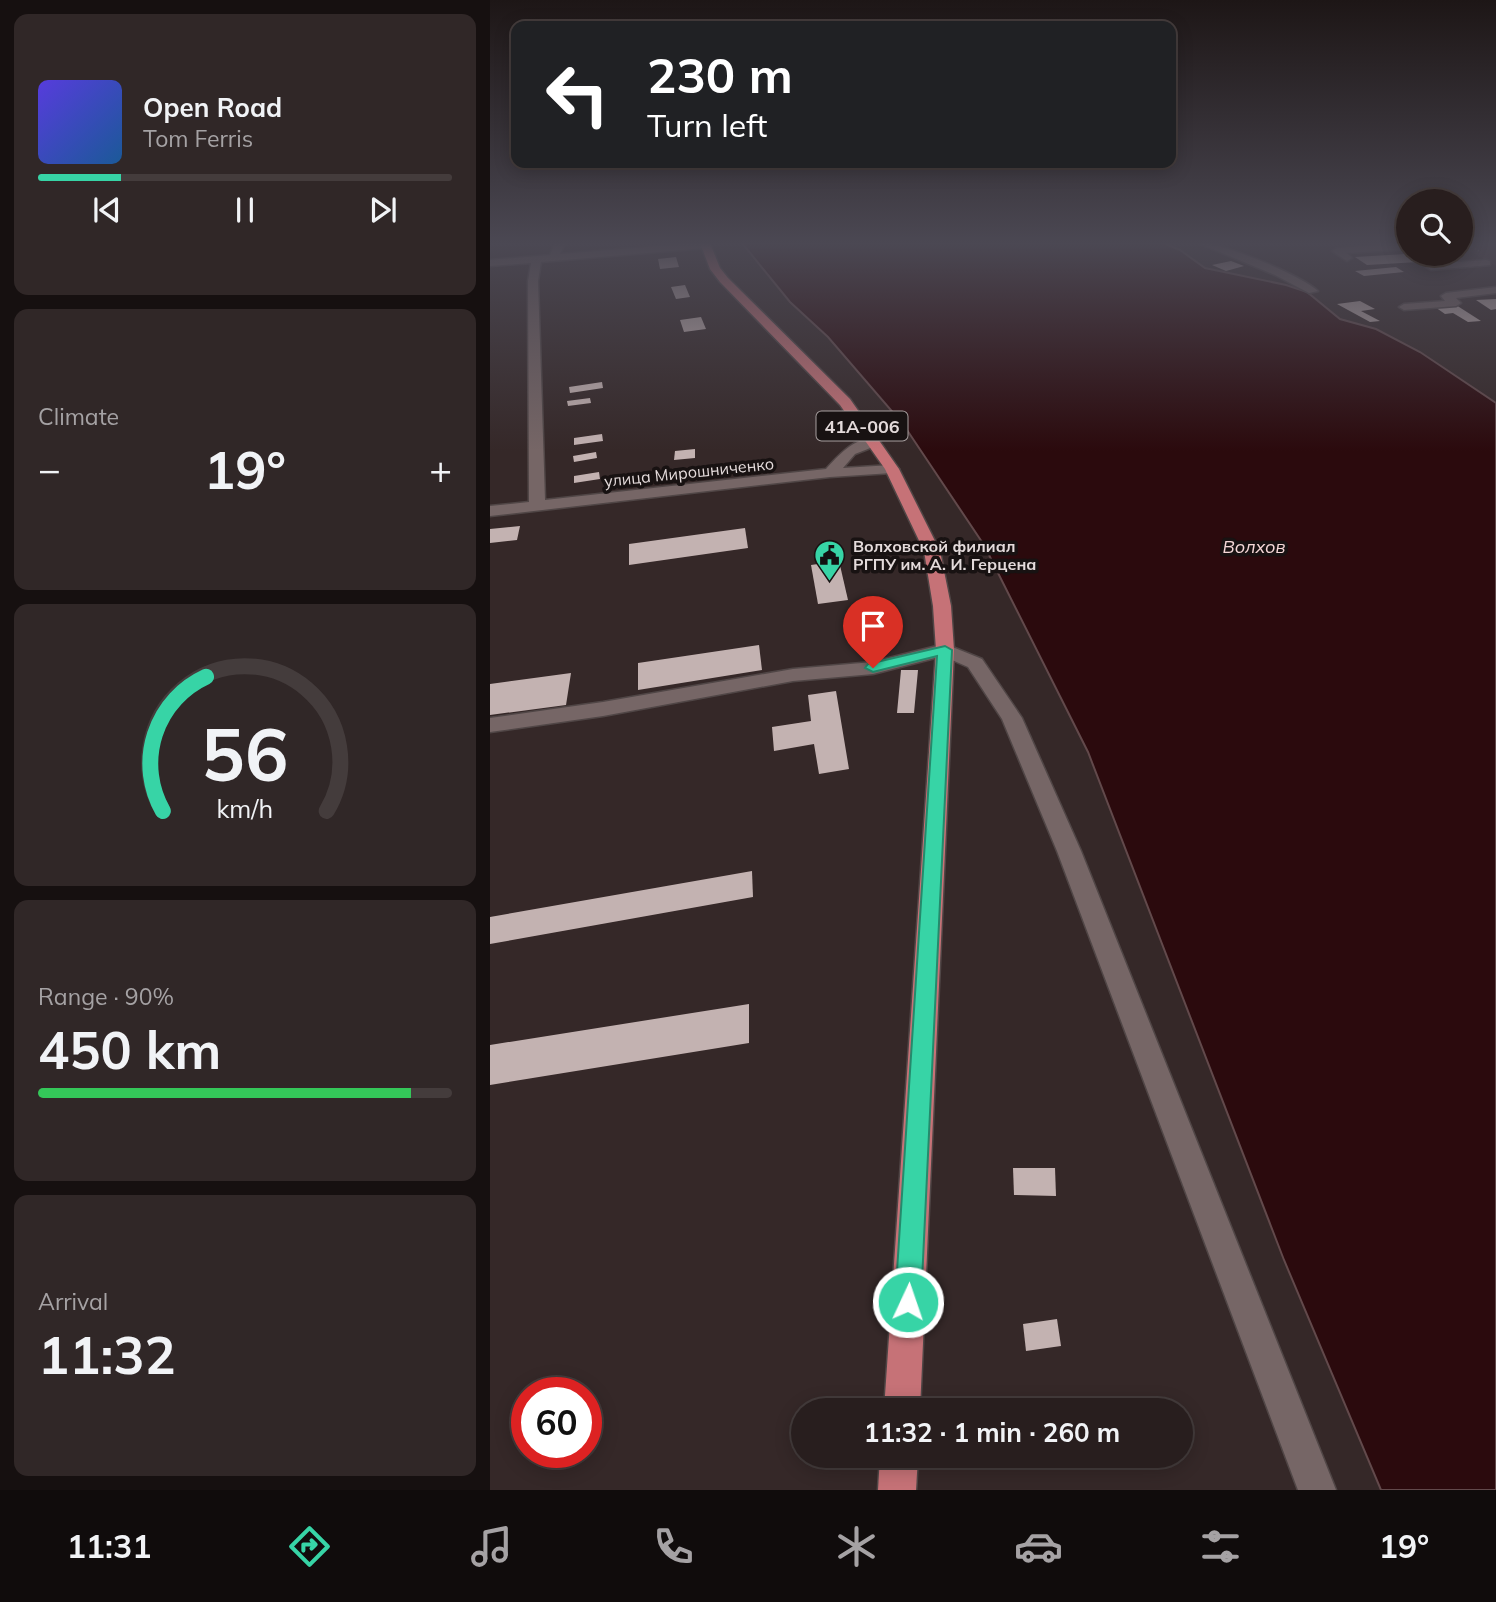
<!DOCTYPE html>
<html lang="en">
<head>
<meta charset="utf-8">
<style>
  :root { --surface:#281e1e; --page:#302727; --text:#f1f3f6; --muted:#a5a2a4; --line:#443c3c; --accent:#37d4a6 }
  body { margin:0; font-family:Mulish,sans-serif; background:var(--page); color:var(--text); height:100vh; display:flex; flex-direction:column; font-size:26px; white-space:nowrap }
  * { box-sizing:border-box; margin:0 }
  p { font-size:23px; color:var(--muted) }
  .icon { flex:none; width:38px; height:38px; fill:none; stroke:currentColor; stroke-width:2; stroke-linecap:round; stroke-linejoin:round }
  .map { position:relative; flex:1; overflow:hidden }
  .sheet { display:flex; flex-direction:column; gap:14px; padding:14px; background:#161010; width:490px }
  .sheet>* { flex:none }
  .hud { position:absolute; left:21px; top:21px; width:665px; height:147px; border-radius:14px; box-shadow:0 4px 18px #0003,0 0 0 2px var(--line); background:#202124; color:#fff; overflow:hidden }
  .tools { position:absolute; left:906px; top:189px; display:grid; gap:14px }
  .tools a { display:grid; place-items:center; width:77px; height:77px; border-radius:50%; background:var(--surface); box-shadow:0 4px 18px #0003,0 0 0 2px var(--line); font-size:35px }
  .speed { position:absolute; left:21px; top:1377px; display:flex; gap:14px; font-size:35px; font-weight:700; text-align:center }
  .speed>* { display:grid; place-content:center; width:91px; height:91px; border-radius:50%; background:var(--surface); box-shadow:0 4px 18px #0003,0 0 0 2px var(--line); line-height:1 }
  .speed .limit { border:10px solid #d22; background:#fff; color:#111 }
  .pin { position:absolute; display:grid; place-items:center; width:60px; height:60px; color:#fff; margin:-72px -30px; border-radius:50% 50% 50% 0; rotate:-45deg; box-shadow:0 0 7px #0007 }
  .pin .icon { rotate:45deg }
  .me { position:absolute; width:77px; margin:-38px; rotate:3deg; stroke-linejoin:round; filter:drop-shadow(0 0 5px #0008) }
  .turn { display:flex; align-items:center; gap:24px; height:147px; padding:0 21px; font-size:32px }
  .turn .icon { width:91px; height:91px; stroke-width:2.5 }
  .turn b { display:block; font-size:49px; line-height:60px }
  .big { font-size:52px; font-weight:700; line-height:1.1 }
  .sheet .card { flex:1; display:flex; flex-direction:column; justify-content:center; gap:10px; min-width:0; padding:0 24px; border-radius:14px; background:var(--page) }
  .sheet .dial { align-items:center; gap:0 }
  .dial svg { height:182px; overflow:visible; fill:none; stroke:var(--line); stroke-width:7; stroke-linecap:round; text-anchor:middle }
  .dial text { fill:var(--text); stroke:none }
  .song { display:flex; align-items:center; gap:21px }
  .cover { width:84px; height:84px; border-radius:10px; background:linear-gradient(135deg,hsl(250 70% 55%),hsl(210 70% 35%)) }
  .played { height:7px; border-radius:4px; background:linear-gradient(90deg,var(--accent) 20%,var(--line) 20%) }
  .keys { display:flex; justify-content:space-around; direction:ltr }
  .heat { display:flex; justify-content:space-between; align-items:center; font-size:38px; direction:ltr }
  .charge { height:10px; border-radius:5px; background:linear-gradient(90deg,#34c759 90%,var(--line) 0) }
  .trip { position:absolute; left:301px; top:1398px; width:402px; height:70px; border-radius:35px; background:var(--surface); box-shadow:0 4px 18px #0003,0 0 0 2px var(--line); font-weight:700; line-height:70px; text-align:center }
  .tabs { display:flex; height:112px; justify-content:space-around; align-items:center; background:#100c0c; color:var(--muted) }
  .tabs .icon { width:49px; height:49px }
  .tabs .active { color:var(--accent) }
  .tabs b { font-size:32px; color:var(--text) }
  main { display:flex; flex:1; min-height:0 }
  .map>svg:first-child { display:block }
  .built { fill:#463233 }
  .water { fill:#2b0a0d; stroke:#62494b; stroke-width:2 }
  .building { fill:#c3b2b1 }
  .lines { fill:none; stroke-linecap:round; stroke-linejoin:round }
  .minor-casing { stroke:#504646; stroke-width:3 }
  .major-casing { stroke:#504646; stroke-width:3 }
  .path { stroke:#938888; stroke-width:2; stroke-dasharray:1 2.5; stroke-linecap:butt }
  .minor { fill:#766666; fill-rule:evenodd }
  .major { fill:#c67277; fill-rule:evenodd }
  .route { fill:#37d4a6; stroke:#248a6c; stroke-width:2 }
  .labels { text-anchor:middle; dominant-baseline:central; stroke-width:7; stroke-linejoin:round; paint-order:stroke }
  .far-street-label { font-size:16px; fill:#e4dbdb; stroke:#181212 }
  .far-poi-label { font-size:16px; font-weight:bold; fill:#e4dbdb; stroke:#181212; text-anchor:start }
  .shield { fill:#181212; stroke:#a79f9f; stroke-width:2 }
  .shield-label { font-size:18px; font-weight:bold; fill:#e4dbdb }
  .far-water-label { font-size:18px; font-style:italic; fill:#f6d8d8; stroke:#181212 }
</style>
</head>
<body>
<main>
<section class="sheet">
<div class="card">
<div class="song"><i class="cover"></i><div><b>Open Road</b><p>Tom Ferris</p></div></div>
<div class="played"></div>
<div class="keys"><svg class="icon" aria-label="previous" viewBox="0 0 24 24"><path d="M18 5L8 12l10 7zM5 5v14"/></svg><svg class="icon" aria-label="pause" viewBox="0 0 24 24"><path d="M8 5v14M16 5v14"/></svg><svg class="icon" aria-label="next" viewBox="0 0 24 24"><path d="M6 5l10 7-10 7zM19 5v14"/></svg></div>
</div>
<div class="card"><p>Climate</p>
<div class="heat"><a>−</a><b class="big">19°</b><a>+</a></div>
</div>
<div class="card dial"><svg viewBox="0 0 100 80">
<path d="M14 69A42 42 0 1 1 86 69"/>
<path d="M14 69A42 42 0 0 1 33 10" stroke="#37d4a6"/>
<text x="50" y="56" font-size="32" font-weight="700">56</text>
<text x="50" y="72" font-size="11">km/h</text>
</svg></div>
<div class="card"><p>Range · 90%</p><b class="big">450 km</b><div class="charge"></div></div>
<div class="card"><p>Arrival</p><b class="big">11:32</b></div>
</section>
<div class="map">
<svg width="1006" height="1490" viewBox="0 0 1006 1490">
  <rect width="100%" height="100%" fill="#352828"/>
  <path class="built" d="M971,243H1006V266L971,246Z"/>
  <path class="water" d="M252,243H673L690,250L715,268L796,285L817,292L850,319L886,329L930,352L1006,403V1490H891L794,1260L598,752L494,545L413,424L338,337L300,302Z"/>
  <g class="building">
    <path d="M916,254L928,262L877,265L865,257Z"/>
    <path d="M932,254H950L966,264L950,265Z"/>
    <path d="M186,257L189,267L170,269L168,259Z"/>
    <path d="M741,261L754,266L736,271L722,265Z"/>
    <path d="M906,267L914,272L874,276L865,271Z"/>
    <path d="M195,285L200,297L186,299L181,287Z"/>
    <path d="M1006,299V309L1001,310L986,300Z"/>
    <path d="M870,301L885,309L871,311L890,321L880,322L847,304Z"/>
    <path d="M966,305L991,321L978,322L963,313L955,314L945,307Z"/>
    <path d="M211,317L216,329L194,332L190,320Z"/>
    <path d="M112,382L113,388L80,393L79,387Z"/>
    <path d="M100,398L101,403L78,406L77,401Z"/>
    <path d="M112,434L113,441L84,445V438Z"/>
    <path d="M205,449V458L184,460L185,451Z"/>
    <path d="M106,452L107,458L84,462L83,456Z"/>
    <path d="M109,472L110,479L84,483V476Z"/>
    <path d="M30,526L27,540L0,543V529Z"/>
    <path d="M255,528L258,548L139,565V544Z"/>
    <path d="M349,561L358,600L328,604L321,565Z"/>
    <path d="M269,645L272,670L148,690V663Z"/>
    <path d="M411,670H428L424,713H407Z"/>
    <path d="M81,673L76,705L0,715V684Z"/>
    <path d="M346,691L359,769L329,774L324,744L284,751L282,727L321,721L318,695Z"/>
    <path d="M262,871L263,897L0,944V917Z"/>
    <path d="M259,1004V1043L0,1085V1045Z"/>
    <path d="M523,1168H565L566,1196L524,1195Z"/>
    <path d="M567,1319L571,1346L536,1351L533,1324Z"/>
  </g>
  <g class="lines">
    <defs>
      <g id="minor">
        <path d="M65,243H75L70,254L207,243L221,245L216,248L51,262L48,281L55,500L336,469C349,455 366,435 388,439V445L365,454L353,468L402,465L409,469L402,473L340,477L0,516V506L39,502L38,281L41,263L0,266V260L60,255Z"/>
        <path d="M708,243C732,242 810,275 828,291L819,293L785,275Z"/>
        <path d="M919,243V249L857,253L862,258L857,261L842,251L847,248Z"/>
        <path d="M996,260L1000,261V265L941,270L936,267L941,264Z"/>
        <path d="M1006,287V293L966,298L971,303L966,306L914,310L909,307L914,304L955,301L951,296L956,293Z"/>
        <path d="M455,644L492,659L532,718L591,851L846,1490H808L567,851L512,719L478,667L453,656L383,674L303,681L113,716L0,732V718L113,702L303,669L383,662Z"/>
      </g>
      <g id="major">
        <path d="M210,243H220L230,268L238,278L360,399L409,469L450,551L461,606L464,650L430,1410H394L446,650L443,606L434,551L395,469L350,405L230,282L220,269Z"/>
        <path d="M390,1456H428L426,1490H388Z"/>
      </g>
    </defs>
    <use href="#minor" class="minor-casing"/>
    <use href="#major" class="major-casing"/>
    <path class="path" d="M976,243L989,251"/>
    <use href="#minor" class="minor"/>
    <use href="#major" class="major"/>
  </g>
  <linearGradient id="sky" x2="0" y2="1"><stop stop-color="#1d1616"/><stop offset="0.54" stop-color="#4b4853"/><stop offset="1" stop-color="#4b4853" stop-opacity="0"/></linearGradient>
  <rect width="1006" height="451" fill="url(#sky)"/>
  <path class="route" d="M455,646L462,650L431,1302L427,1311L418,1315L409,1311L405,1302L447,656L383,672L375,668L378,664Z"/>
  <defs>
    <symbol id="civic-pin" viewBox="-11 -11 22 30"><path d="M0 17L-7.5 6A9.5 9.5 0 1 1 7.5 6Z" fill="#37d4a6" stroke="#181212"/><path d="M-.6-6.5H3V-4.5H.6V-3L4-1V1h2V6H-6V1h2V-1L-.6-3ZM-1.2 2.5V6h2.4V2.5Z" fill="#111"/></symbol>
  </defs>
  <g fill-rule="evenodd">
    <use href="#civic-pin" x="322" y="538" width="35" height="47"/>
  </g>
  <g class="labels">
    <g class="far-street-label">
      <text transform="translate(199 472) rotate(-6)">улица Мирошниченко</text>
    </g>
    <g class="far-poi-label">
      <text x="363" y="546">Волховской филиал<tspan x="363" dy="18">РГПУ им. А. И. Герцена</tspan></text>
    </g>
    <rect class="shield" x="326.5" y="411.5" width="91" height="29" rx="5"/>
    <g class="shield-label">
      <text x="372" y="426">41А-006</text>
    </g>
    <g class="far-water-label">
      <text x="764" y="546">Волхов</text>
    </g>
  </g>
</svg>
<div class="tools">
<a><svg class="icon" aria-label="search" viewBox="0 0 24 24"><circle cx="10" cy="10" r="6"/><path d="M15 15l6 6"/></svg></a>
</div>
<div class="speed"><div class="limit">60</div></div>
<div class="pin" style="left:383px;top:668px;background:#d93025"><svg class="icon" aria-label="arrive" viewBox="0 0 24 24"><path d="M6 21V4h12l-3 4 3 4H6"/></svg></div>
<svg class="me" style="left:418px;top:1302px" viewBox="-20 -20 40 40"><circle r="17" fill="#37d4a6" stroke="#fff" stroke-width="3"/><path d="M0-11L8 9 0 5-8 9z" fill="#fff"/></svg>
<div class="trip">11:32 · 1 min · 260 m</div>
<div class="hud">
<div class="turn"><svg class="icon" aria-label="left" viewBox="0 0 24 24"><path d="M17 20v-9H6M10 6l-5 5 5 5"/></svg><div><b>230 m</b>Turn left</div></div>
</div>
</div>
</main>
<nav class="tabs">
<b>11:31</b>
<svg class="icon active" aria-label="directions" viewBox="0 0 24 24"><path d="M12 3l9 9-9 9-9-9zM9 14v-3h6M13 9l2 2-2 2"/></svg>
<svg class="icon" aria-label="music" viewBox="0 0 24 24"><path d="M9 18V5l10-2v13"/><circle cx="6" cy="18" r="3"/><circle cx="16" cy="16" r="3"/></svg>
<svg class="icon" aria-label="phone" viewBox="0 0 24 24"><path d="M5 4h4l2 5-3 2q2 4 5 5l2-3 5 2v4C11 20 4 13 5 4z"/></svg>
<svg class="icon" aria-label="climate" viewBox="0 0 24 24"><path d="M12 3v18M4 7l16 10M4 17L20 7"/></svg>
<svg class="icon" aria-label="car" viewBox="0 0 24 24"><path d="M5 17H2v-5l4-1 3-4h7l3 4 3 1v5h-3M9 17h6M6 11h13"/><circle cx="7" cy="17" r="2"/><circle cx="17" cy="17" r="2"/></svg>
<svg class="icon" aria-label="filters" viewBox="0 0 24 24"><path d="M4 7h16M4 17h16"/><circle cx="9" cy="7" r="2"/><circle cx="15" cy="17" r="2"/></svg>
<b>19°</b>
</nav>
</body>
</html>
